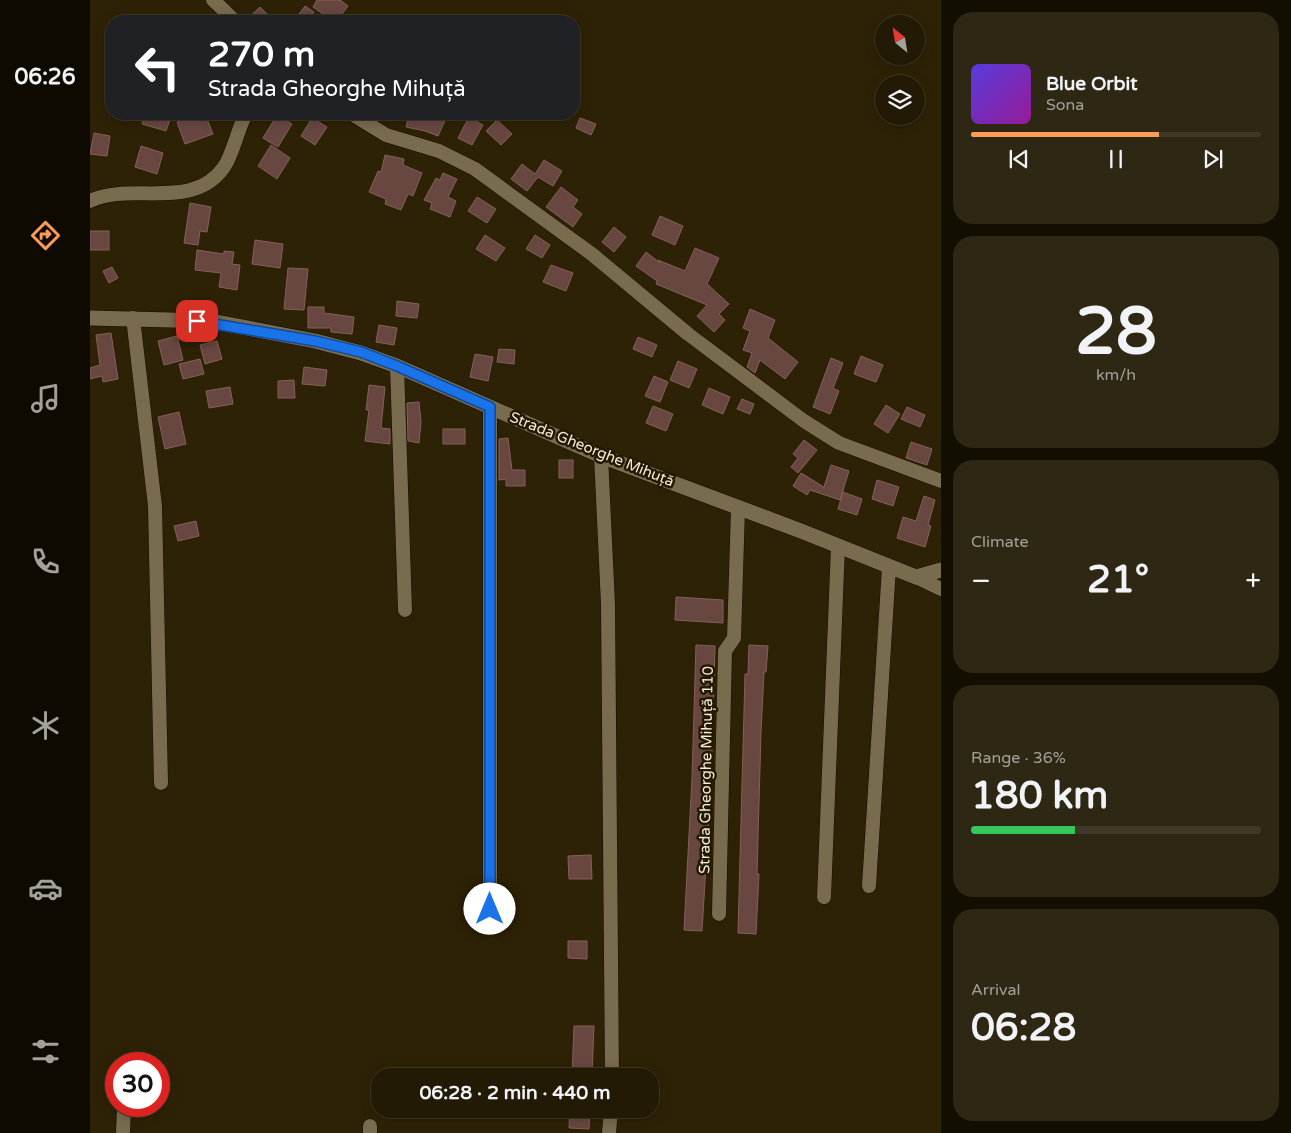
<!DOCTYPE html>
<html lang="en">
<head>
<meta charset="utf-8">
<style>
  :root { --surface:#221a04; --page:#2e2713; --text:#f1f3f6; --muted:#a2a19a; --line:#3f3826; --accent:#fd9c57 }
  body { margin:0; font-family:"Varela Round",sans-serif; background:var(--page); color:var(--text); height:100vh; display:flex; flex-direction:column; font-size:19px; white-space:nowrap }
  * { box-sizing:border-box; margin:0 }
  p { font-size:16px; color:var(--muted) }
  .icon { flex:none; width:28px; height:28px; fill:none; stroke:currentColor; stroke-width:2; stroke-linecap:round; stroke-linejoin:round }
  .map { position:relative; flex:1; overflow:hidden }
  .details { display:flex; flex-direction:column; gap:12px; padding:12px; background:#130e02; width:350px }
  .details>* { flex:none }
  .guide { position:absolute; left:15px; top:15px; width:475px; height:105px; border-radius:20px; box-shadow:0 2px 12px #0003,0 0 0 1px var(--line); background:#202124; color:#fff; overflow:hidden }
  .needle { width:32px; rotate:330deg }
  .fabs { position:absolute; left:785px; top:15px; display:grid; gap:10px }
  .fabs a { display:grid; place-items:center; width:50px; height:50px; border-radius:50%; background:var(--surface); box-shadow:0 2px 12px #0003,0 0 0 1px var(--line); font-size:25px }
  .speed { position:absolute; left:15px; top:1052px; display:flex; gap:10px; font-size:25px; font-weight:700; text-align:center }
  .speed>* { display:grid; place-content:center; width:65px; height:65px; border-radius:50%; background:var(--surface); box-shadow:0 2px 12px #0003,0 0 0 1px var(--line); line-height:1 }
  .speed .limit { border:8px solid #d22; background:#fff; color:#111 }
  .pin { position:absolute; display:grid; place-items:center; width:42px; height:42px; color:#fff; margin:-21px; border-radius:10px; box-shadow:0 2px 8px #0006 }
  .me { position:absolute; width:55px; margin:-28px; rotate:0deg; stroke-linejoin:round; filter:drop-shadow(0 0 4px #0008) }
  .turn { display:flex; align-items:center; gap:18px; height:105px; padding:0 20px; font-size:22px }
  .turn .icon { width:65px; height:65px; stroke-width:2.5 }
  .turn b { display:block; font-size:35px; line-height:42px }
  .big { font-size:38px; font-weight:700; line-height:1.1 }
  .details .widget { flex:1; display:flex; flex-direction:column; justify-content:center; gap:8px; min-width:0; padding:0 18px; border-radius:20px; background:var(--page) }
  .details .dial { align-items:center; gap:0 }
  .dial b { font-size:65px; line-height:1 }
  .song { display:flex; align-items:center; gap:15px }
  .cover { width:60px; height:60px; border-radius:8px; background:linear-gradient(135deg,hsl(250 70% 55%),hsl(300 70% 35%)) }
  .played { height:5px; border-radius:2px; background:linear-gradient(90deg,var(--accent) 65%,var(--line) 65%) }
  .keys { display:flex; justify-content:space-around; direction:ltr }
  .heat { display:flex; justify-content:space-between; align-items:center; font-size:28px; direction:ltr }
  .charge { height:8px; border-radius:4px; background:linear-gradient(90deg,#34c759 36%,var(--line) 0) }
  .trip { position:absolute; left:281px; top:1068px; width:288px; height:50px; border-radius:20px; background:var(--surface); box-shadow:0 2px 12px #0003,0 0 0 1px var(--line); font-weight:700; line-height:50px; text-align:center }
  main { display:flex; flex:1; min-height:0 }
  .tabs { display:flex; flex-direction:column; width:90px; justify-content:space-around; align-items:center; background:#0e0a02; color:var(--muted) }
  .tabs .icon { width:35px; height:35px }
  .tabs .selected { color:var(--accent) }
  .tabs b { font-size:22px; color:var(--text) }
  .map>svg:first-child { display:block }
  .building { fill:#684741; stroke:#83615a }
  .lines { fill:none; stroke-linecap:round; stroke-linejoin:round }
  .street-casing { stroke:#150c00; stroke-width:15 }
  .secondary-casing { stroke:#150c00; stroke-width:16 }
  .street { stroke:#796b4e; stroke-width:14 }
  .secondary { stroke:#796b4e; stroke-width:15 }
  .route-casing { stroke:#114b97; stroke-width:12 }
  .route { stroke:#1a73e8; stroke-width:9 }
  .labels { text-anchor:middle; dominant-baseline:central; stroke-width:5; stroke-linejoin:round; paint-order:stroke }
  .street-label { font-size:15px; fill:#f3ebdb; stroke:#241900 }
</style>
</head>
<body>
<main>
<nav class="tabs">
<b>06:26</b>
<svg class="icon selected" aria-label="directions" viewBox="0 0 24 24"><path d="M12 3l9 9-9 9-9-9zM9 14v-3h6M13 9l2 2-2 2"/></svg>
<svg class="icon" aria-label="music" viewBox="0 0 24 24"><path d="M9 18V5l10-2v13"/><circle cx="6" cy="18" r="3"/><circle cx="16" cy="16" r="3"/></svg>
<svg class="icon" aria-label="phone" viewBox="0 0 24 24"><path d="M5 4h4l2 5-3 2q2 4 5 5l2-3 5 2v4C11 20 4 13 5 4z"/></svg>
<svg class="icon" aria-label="climate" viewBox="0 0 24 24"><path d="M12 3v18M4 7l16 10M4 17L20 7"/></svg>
<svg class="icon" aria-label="car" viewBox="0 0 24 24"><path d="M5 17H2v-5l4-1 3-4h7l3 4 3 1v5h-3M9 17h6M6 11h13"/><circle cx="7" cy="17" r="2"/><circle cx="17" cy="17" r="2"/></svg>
<svg class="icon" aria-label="filters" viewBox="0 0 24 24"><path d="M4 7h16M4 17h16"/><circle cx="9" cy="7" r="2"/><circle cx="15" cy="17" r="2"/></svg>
</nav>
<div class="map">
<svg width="851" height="1133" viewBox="0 0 851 1133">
  <rect width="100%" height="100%" fill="#2e2206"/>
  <g class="building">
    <path d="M227,0H250L258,6L247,21H243L223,7Z"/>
    <path d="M215,6L224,12L217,21H204Z"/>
    <path d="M170,7L184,21H155Z"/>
    <path d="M55,114H82L76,131L52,124Z"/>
    <path d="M108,114H115L123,134L95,144L87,122Z"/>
    <path d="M319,114H358L348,136L335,131L316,127Z"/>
    <path d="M187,115L202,124L188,147L173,138Z"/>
    <path d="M379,117L393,125L382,145L368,138Z"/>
    <path d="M222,118L237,127L225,145L211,136Z"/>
    <path d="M490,118L506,124L501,135L486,128Z"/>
    <path d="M407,120L422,134L411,145L396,131Z"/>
    <path d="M4,133L20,136L17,156L0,154Z"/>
    <path d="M181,145L200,158L187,179L168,166Z"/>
    <path d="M51,146L73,153L67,174L45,167Z"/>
    <path d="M295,155L314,159L313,165L332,173L323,196L318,194L311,210L295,204L296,199L279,192L288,171L291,172Z"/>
    <path d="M454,160L472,171L463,186L448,177L437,191L421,179L432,164L445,174Z"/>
    <path d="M353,173L367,179L358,197L366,201L360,217L340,209L342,203L334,200L346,178L350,180Z"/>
    <path d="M471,187L488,200L483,207L492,214L483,227L456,207Z"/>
    <path d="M387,197L406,209L397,223L378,211Z"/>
    <path d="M100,203L121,207L117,232L110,231L108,245L94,243Z"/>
    <path d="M570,216L593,226L585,245L562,235Z"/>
    <path d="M524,227L536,237L524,252L512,242Z"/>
    <rect x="0" y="231" width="19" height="19"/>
    <path d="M395,235L415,248L406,261L386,249Z"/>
    <path d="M445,235L460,245L452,258L436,249Z"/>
    <path d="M165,240L193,244L190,268L162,264Z"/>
    <path d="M605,248L629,258L617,284L639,304L629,314L635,320L624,332L607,316L617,305L566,284L567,281L546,266L556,252L570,263L568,260L595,271Z"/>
    <path d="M107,250L134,254V251L144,252L142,264L150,265L147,290L129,287L131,273L105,270Z"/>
    <path d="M461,265L483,273L476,291L453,282Z"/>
    <path d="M22,267L28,278L19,283L13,271Z"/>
    <path d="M198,268L218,269L214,310L194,309Z"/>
    <path d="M307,301L329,304L327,318L306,316Z"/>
    <path d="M218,307H234V313L264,317L262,334L241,332V328H218Z"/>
    <path d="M660,309L685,320L678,338L708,362L695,379L670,360L665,373L657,367L662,353L653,350L660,331L653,328Z"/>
    <path d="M289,325L307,328L304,345L286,342Z"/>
    <path d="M21,333L28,379L13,382L12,376L0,379V368L10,365L6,335Z"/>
    <path d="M87,336L93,360L74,365L68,341Z"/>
    <path d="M548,337L567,345L562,357L543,349Z"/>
    <path d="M127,341L132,359L115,364L110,345Z"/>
    <path d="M409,349L425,350L424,364L407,362Z"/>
    <path d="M385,354L403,357L398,381L380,377Z"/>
    <path d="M771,356L793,365L786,382L764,374Z"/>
    <path d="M741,358L753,363L743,388L749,391L740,414L723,407Z"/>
    <path d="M110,359L114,374L93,379L89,364Z"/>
    <path d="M588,361L607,369L599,388L580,380Z"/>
    <path d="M214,367L237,370L235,386L212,384Z"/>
    <path d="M564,376L578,382L570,402L555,396Z"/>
    <path d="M204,380L205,398H188V381Z"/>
    <path d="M279,385L295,387L291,428L300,429V444L275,441L279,410H276Z"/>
    <path d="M140,387L143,404L119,408L116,391Z"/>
    <path d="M619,388L640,397L633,414L612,405Z"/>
    <path d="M652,399L664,404L660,414L647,409Z"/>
    <path d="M329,402L331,422L329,443L318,441L317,403Z"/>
    <path d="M796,405L810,414L798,433L784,424Z"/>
    <path d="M563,406L583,414L576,431L556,423Z"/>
    <path d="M817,407L835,415L830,427L811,419Z"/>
    <path d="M89,412L96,444L75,449L68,417Z"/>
    <rect x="353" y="429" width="22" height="15"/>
    <path d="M418,438L422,470H435V486H416V479L409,480V439Z"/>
    <path d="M714,440L727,450L708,473L701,467L708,458L703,454Z"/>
    <path d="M821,442L842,449L837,465L816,458Z"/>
    <rect x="469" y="460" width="14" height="18"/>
    <path d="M741,465L759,471L750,500L720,490L717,495L703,486L711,473L734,487Z"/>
    <path d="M787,480L809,487L803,506L782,499Z"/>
    <path d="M753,492L772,499L767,515L748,509Z"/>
    <path d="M834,496L845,500L838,525L841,526L835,547L807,538L813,517L826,521Z"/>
    <path d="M106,521L109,536L88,541L84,526Z"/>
    <path d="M586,597L633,600V623L585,620Z"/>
    <path d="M606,645L625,646L621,782L612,931L594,930L602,778Z"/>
    <path d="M659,645L678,646L676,672H674L671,732L667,874H669L666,934L648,933L655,674H658Z"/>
    <path d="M501,855L502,879H479L478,856Z"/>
    <path d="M478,941H497V959L478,958Z"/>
    <path d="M484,1026H504L502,1076H482Z"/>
    <path d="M480,1109H500L499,1129L479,1128Z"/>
  </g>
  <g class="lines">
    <defs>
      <g id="street">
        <path d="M123,0L145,21"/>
        <path d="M262,114L296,135L349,151L385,169L503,255L598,334L714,421L749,443L851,481"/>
        <path d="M0,201C41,181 103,212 134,167C144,152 147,130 156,114"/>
        <path d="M43,318L65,506L71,783"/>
        <path d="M307,366L315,610"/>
        <path d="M400,407V909"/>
        <path d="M511,456L518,604L522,1076"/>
        <path d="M826,577L851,589"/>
        <path d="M779,886L799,567"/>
        <path d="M734,897L748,546"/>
        <path d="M629,914L635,651L644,638L648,509"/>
        <path d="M33,1133L34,1106"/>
        <path d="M280,1133V1126"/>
        <path d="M519,1133L521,1109"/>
      </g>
      <path id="secondary" d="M0,318L121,321L225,341L271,353L307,366L511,456L711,531L826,577L851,570"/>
    </defs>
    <use href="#street" class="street-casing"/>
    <use href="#secondary" class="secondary-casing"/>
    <use href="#street" class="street"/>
    <use href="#secondary" class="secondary"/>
  </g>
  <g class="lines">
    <defs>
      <path id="route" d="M107,321L225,341L271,352L307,366L400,407V909"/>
    </defs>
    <use href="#route" class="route-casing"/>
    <use href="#route" class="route"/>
  </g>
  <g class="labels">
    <g class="street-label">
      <text transform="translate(502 449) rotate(22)">Strada Gheorghe Mihuță</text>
      <text transform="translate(616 770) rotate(-89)">Strada Gheorghe Mihuță 110</text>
    </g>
  </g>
</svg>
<div class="fabs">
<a><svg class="needle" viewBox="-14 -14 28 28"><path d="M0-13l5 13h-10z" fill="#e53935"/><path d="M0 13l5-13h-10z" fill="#a2a19a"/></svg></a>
<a><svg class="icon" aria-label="layers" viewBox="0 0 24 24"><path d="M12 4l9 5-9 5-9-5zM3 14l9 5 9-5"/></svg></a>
</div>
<div class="speed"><div class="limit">30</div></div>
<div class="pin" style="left:107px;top:321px;background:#d93025"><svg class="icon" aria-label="arrive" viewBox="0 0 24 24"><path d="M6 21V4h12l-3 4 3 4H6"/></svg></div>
<svg class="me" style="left:400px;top:909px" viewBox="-20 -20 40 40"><circle r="19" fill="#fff"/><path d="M0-13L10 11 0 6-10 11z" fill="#1a73e8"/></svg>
<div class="trip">06:28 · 2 min · 440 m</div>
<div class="guide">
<div class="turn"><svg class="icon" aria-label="left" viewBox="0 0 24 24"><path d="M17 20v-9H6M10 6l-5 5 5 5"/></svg><div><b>270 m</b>Strada Gheorghe Mihuță</div></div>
</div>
</div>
<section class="details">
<div class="widget">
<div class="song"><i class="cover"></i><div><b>Blue Orbit</b><p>Sona</p></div></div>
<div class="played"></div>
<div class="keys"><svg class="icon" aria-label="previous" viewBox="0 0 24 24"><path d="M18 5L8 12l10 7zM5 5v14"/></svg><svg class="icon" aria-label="pause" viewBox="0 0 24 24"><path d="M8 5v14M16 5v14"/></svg><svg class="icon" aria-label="next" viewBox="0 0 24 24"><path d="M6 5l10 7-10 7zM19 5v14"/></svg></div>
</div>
<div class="widget dial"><b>28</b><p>km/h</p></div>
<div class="widget"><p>Climate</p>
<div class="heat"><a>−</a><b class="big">21°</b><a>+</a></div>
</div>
<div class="widget"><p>Range · 36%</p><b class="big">180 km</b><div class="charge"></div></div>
<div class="widget"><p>Arrival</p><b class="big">06:28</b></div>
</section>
</main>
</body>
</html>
